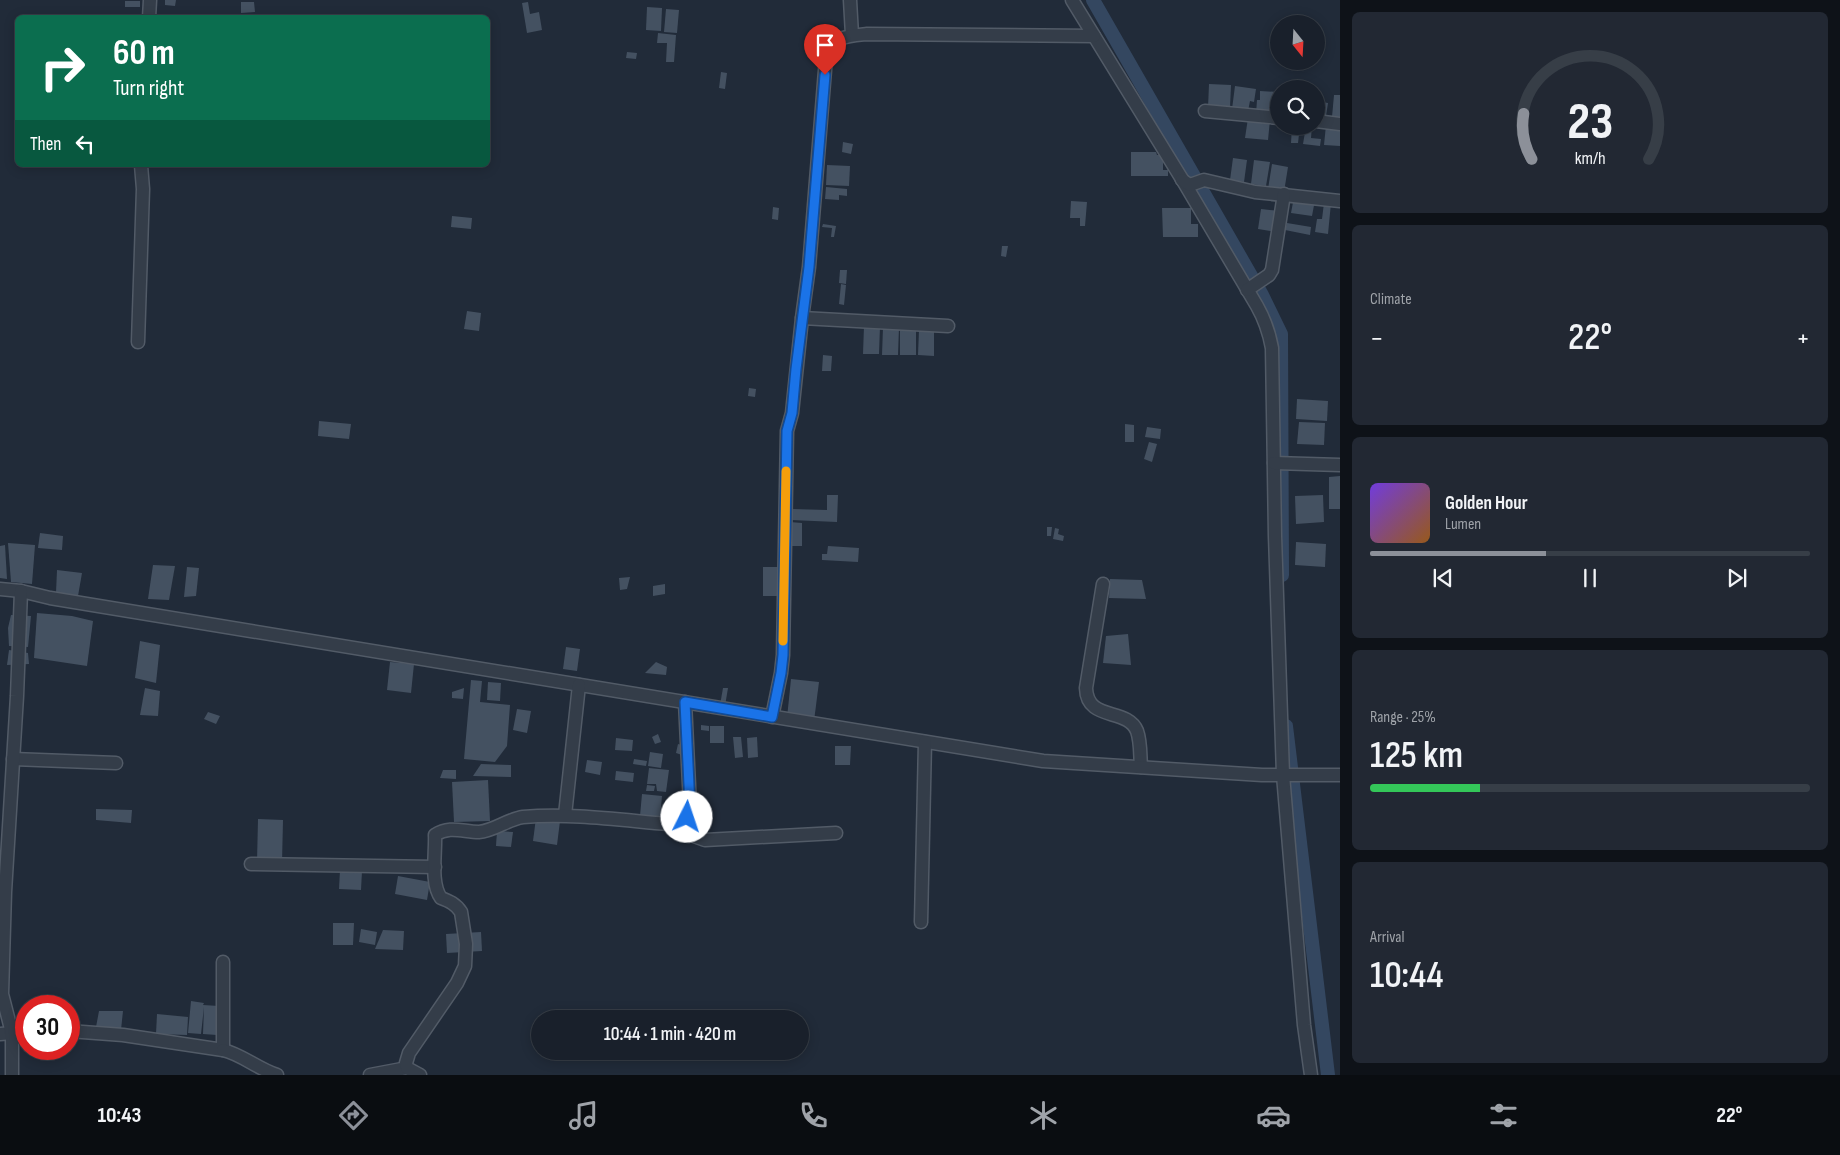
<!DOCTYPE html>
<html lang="en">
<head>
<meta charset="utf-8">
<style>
  :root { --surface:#19202b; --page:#222833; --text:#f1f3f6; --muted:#9fa3a9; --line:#373e47; --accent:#8c9099 }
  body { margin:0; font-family:"Sofia Sans Condensed",sans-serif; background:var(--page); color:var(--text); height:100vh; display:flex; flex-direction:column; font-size:19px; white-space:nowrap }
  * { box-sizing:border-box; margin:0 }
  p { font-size:16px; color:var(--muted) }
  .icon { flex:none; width:28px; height:28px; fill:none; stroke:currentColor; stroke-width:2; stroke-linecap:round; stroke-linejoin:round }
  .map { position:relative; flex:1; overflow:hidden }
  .sheet { display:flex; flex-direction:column; gap:12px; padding:12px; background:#0e1218; width:500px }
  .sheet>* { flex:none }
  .guide { position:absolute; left:15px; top:15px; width:475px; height:152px; border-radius:8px; box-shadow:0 2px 12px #0003,0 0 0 1px var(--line); background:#0b6e4f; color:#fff; overflow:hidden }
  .needle { width:32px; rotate:162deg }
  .tools { position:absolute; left:1270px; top:15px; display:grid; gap:10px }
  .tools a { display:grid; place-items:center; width:55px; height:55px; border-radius:50%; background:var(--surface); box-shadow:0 2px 12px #0003,0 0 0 1px var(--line); font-size:25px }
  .speed { position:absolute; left:15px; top:995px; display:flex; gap:10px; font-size:25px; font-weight:700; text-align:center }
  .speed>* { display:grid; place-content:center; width:65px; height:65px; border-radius:50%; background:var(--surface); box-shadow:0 2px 12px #0003,0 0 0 1px var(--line); line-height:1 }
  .speed .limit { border:8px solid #d22; background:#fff; color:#111 }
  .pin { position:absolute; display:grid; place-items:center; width:42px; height:42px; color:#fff; margin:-51px -21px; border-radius:50% 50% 50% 0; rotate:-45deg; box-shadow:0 0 5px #0007 }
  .pin .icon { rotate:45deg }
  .me { position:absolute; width:55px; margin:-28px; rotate:4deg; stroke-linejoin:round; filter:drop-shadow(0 0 4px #0008) }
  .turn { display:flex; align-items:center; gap:18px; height:105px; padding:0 15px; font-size:22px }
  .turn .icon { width:65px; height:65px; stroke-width:2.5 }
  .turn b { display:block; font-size:35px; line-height:42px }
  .then { display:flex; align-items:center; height:48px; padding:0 15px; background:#0003; gap:10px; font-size:19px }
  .big { font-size:38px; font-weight:600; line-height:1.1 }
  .sheet .card { flex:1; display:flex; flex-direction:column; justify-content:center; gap:8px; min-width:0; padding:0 18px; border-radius:8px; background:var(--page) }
  .sheet .dial { align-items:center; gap:0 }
  .dial svg { height:130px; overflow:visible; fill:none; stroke:var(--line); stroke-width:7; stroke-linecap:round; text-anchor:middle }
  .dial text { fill:var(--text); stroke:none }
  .song { display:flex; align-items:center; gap:15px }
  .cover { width:60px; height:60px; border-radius:8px; background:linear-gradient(135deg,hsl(260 70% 55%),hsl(30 70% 35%)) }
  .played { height:5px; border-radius:2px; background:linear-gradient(90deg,var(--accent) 40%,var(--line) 40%) }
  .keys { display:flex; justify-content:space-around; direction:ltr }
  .heat { display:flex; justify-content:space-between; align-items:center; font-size:28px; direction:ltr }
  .charge { height:8px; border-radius:4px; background:linear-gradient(90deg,#34c759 25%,var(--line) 0) }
  .trip { position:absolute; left:531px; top:1010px; width:278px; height:50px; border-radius:25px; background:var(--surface); box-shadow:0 2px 12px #0003,0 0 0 1px var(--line); font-weight:600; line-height:50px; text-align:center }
  .tabs { display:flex; height:80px; justify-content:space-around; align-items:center; background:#0a0d11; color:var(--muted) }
  .tabs .icon { width:35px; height:35px }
  .tabs .active { color:var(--accent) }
  .tabs b { font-size:22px; color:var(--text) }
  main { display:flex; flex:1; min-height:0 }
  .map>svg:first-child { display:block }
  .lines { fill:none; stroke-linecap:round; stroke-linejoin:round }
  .canal { stroke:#344760; stroke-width:14 }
  .building { fill:#445161 }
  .minor-casing { stroke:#525b67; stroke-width:15 }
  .minor { stroke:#343d49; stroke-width:12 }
  .route-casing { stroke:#114b97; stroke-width:12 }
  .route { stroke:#1a73e8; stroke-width:9 }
  .slow { stroke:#f59e0b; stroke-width:9 }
</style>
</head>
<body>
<main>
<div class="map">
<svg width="1340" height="1075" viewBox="0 0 1340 1075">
  <rect width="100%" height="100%" fill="#212b39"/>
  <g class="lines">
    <g class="canal">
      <path d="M1093,0L1262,295L1281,334L1282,575"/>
      <path d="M1286,726L1328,1075"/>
    </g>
  </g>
  <g class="building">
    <path d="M165,0H176L175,6L165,5Z"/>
    <rect x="125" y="1" width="15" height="6"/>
    <path d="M241,2H254L255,12L241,13Z"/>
    <path d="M528,2L530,14L539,12L542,30L527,33L522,3Z"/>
    <path d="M647,7L662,8L661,31L646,30Z"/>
    <path d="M666,9L679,10L677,33L664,32Z"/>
    <path d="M658,33L676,35L674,62H666L667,43H657Z"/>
    <path d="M627,52L637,53L636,59L626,58Z"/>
    <path d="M721,72L727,73L725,89L719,88Z"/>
    <path d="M1209,84L1231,85L1230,108H1208Z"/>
    <path d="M1235,86L1256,89L1254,102L1250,101L1248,111L1232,109Z"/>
    <path d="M1260,91L1279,92V115L1256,114L1257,100H1260Z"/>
    <path d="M1334,95H1340V118L1332,117Z"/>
    <path d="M1316,101L1328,103L1326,116L1316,115Z"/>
    <path d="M1248,118L1270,120L1268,140L1245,138Z"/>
    <path d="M1326,125L1340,127V146L1324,145Z"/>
    <path d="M1292,126H1300L1298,143H1291Z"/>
    <path d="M1306,126H1312L1311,138L1321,139L1320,146L1303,144Z"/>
    <path d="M843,142L853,144L851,154L842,152Z"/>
    <path d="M1131,152H1156L1157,155H1163V170H1168V176H1131Z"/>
    <path d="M1233,158L1247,160L1244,182L1230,180Z"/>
    <path d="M1254,160L1270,162L1266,186L1251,184Z"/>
    <path d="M1272,164L1288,167L1284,192L1268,189Z"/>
    <path d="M827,165L850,166L849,186L826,185Z"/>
    <path d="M826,187L847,189V196L839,195V200L825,199Z"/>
    <path d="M1294,197L1315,200L1312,216L1291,213Z"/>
    <path d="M1071,201L1087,202L1085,226H1080V218H1070Z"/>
    <path d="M1324,203H1331L1328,234L1315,232L1317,219H1322Z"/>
    <path d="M773,207L779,208L778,220L772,219Z"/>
    <path d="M1162,208H1191V224H1198V237H1163Z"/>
    <path d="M1261,209L1280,211L1277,232L1258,229Z"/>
    <path d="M452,216L472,218L471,229L451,227Z"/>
    <path d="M1287,223L1311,227L1310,235L1285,230Z"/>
    <path d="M823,224L836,226L834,237H831L832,228L822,227Z"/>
    <path d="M1002,246H1008L1006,257L1001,256Z"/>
    <path d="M840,270H847L846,284L839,283Z"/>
    <path d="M841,284L846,285L844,305L839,304Z"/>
    <path d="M467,311L481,313L479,331L464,329Z"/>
    <path d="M864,326H880L879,354H863Z"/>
    <path d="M883,327H899L898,355H882Z"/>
    <rect x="900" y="327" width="16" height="28"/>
    <path d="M919,330H934V356L918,355Z"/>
    <path d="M823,355L832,356L831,371H822Z"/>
    <path d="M749,388L756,389L755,397L748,396Z"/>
    <path d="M1297,399L1328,401L1327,421L1296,419Z"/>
    <path d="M319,421L351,424L349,439L318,436Z"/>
    <path d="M1299,422L1325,423L1324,445L1297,444Z"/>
    <path d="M1125,424L1134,425V442H1125Z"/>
    <path d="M1147,427L1161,429L1160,439L1145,437Z"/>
    <path d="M1149,442L1157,444L1152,462L1144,459Z"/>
    <path d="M1340,476V509H1329V477Z"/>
    <path d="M827,495H838L837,522L791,520L792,509L827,510Z"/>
    <path d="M1323,495L1324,522L1296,524L1295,496Z"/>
    <path d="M790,522L802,523V546H790Z"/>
    <path d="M1047,527H1052L1051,536H1047Z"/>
    <path d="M1055,528L1059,529L1058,534L1064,536L1063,541L1053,539Z"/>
    <path d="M40,533L63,536L62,550L38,548Z"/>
    <path d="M1296,542L1326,544L1325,567L1295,565Z"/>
    <path d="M8,543L35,545L32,584L11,582Z"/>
    <path d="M5,545L7,579L0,578V546Z"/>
    <path d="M828,546L859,548L858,562L822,560V554H827Z"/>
    <path d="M153,565L175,566L169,600L148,599Z"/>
    <path d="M187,567L199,568L196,596L184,597Z"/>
    <rect x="763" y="567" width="18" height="29"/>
    <path d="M57,570L82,573L78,596L56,593Z"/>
    <path d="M630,577L627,589L620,590L619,578Z"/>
    <path d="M1110,579L1142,580L1146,599L1109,598Z"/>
    <path d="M665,584V594L653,596V586Z"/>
    <path d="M37,613L72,616L93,621L87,666L34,658Z"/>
    <path d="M11,615L31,616L28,647L9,646L8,628Z"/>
    <path d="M1128,634L1131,665L1103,663L1106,636Z"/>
    <path d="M140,641L160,645L156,683L135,678Z"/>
    <path d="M566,647L580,649L577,671L563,669Z"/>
    <path d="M9,650L28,653L29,664L7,665Z"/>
    <path d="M390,662L414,664L411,693L387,690Z"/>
    <path d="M656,662L667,667L666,675L645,673Z"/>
    <path d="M791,679L819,682L814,721L787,718Z"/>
    <path d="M471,680L482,681L480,702L510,705L507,746L495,762L464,759Z"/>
    <path d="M488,682L501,683L500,701L487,700Z"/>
    <path d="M145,688L160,691L158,716L140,715Z"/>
    <path d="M464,688L463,699L452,698V692Z"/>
    <path d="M723,688H728L725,706L720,705Z"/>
    <path d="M517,709L531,711L527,733L513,730Z"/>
    <path d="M208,712L220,716L216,724L204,719Z"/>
    <path d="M701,725L709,726V731L701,730Z"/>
    <rect x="710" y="726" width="14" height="17"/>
    <path d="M658,734L661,742L655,744L652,737Z"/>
    <path d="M733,737H741L743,757L735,758Z"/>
    <path d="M757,737L758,757L748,758L747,738Z"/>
    <path d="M616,738L633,740L632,751L615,750Z"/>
    <path d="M678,744L685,746L682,755L676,753Z"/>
    <path d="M835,746H851L850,765H835Z"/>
    <path d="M650,752L663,754L661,768L648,766Z"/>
    <path d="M634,759L647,761L646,766L633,764Z"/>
    <path d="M587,760L602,762L600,775L585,772Z"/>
    <path d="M481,764L511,765V777L473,776Z"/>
    <path d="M649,768L669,770L666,792L657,791L656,784H647Z"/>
    <path d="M443,770H456V779L440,778Z"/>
    <path d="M616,771L634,773L633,782L615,780Z"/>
    <path d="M488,780L490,821L454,822L452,782Z"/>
    <path d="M647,785L655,786L654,791H646Z"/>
    <path d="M642,794L662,796L660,818L640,816Z"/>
    <path d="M96,809L132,810L131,823L96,820Z"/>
    <path d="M536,818L560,821L557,845L533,841Z"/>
    <path d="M258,819L283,820L282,863L257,862Z"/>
    <path d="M497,831L513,832L511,847L496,846Z"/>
    <path d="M340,870L362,871L361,890L339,889Z"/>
    <path d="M398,876L430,882L427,900L395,894Z"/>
    <path d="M333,923H354L353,945H333Z"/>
    <path d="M361,929L377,932L375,945L359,942Z"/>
    <path d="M383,930L404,931L403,950L375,949Z"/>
    <path d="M481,932L482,951L447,953L446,934Z"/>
    <path d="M191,1001L204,1003L203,1005L219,1006L217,1035L203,1034L204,1007L201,1034L188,1033Z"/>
    <path d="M99,1011H123L121,1030L96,1027Z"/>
    <path d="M157,1014L188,1017L187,1035L156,1034Z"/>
  </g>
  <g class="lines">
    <defs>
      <g id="minor">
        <path d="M850,0L852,35"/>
        <path d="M1072,0L1185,184L1257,306C1265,320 1269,332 1272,348L1275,536L1283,775L1304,1025L1311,1075"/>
        <path d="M149,18L150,0"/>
        <path d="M1205,111L1279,118"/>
        <path d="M1316,121L1340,124"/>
        <path d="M1182,180L1190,185L1204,180L1255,192L1340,201"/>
        <path d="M1247,290L1269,275L1272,270L1284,194"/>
        <path d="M802,318L948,326"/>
        <path d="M138,342L143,189L141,165"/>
        <path d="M1274,463L1340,465"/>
        <path d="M1103,584L1086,688C1087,722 1127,707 1137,731C1141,742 1140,756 1141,767"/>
        <path d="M0,589L21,591L50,598L1043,761L1262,775H1340"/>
        <path d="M772,717L781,673L783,655L787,431L792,413L802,318L809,267L826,58C832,36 847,36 867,34L1094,36"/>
        <path d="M13,759L116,763"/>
        <path d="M565,815L579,685"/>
        <path d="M681,822L691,835L705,840L836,833"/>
        <path d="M251,864L435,867"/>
        <path d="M921,922L925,742"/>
        <path d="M69,1031L123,1035L223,1050V962"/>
        <path d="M0,1034L26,1032"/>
        <path d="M223,1050C241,1054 258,1069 277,1075"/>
        <path d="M12,1075V1033L2,994L5,892L17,696L21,591"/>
        <path d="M370,1075L407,1068"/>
        <path d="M420,1075L407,1068L406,1063L409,1053L457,983L465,966L466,944L461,912C456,904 449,901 441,898C430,883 436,853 435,835C450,825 463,832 479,832C494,831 508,819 523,817C571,813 620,820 668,824C683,822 686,821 690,806L685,702"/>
      </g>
    </defs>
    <use href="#minor" class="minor-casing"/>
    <use href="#minor" class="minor"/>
  </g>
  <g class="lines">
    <defs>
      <path id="route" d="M687,817L690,806L685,702L772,717L781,673L783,655L787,431L792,413L796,369L809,267L825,75"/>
    </defs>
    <use href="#route" class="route-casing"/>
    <use href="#route" class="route"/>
    <path class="slow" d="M783,641L786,471"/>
  </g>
</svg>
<div class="tools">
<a><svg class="needle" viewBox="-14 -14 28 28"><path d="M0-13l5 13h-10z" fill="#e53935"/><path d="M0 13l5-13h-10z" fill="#9fa3a9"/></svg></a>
<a><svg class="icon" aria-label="search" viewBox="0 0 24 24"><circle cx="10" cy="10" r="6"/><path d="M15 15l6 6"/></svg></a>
</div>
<div class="speed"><div class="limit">30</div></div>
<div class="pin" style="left:825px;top:75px;background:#d93025"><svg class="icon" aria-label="arrive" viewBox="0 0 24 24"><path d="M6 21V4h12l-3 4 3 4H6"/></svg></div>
<svg class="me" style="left:687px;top:817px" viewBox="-20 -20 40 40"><circle r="19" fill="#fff"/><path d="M0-13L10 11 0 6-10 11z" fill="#1a73e8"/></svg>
<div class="trip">10:44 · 1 min · 420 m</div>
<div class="guide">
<div class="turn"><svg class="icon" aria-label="right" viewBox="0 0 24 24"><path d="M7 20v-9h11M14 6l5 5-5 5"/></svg><div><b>60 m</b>Turn right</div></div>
<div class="then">Then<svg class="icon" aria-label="left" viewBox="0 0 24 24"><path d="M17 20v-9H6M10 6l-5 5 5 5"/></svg></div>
</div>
</div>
<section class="sheet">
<div class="card dial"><svg viewBox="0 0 100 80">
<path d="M14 69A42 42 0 1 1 86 69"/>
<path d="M14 69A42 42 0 0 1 9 41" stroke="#8c9099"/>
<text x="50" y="56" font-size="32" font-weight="700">23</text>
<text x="50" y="72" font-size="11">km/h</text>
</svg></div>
<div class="card"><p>Climate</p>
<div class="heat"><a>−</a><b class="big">22°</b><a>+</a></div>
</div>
<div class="card">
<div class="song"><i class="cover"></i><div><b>Golden Hour</b><p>Lumen</p></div></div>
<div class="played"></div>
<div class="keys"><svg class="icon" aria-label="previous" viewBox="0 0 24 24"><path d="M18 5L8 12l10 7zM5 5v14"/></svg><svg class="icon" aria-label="pause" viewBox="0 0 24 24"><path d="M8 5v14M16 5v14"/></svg><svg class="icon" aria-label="next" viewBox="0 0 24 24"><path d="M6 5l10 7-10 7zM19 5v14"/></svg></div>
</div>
<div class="card"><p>Range · 25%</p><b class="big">125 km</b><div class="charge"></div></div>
<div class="card"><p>Arrival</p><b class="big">10:44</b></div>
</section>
</main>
<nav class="tabs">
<b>10:43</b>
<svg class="icon active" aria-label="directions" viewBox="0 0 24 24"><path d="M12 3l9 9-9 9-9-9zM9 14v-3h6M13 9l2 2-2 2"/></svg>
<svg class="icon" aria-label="music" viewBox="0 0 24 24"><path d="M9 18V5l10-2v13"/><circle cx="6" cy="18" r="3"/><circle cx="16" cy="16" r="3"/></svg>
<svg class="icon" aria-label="phone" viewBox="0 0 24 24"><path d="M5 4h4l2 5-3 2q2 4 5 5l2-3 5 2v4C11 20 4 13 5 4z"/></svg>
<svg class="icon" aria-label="climate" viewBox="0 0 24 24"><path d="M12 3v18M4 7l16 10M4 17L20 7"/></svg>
<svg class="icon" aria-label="car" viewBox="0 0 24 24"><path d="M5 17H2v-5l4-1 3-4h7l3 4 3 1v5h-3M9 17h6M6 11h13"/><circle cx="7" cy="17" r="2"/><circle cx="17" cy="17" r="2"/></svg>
<svg class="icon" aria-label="filters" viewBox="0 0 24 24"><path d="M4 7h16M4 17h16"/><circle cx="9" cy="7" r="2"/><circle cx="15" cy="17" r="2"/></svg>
<b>22°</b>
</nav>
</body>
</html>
